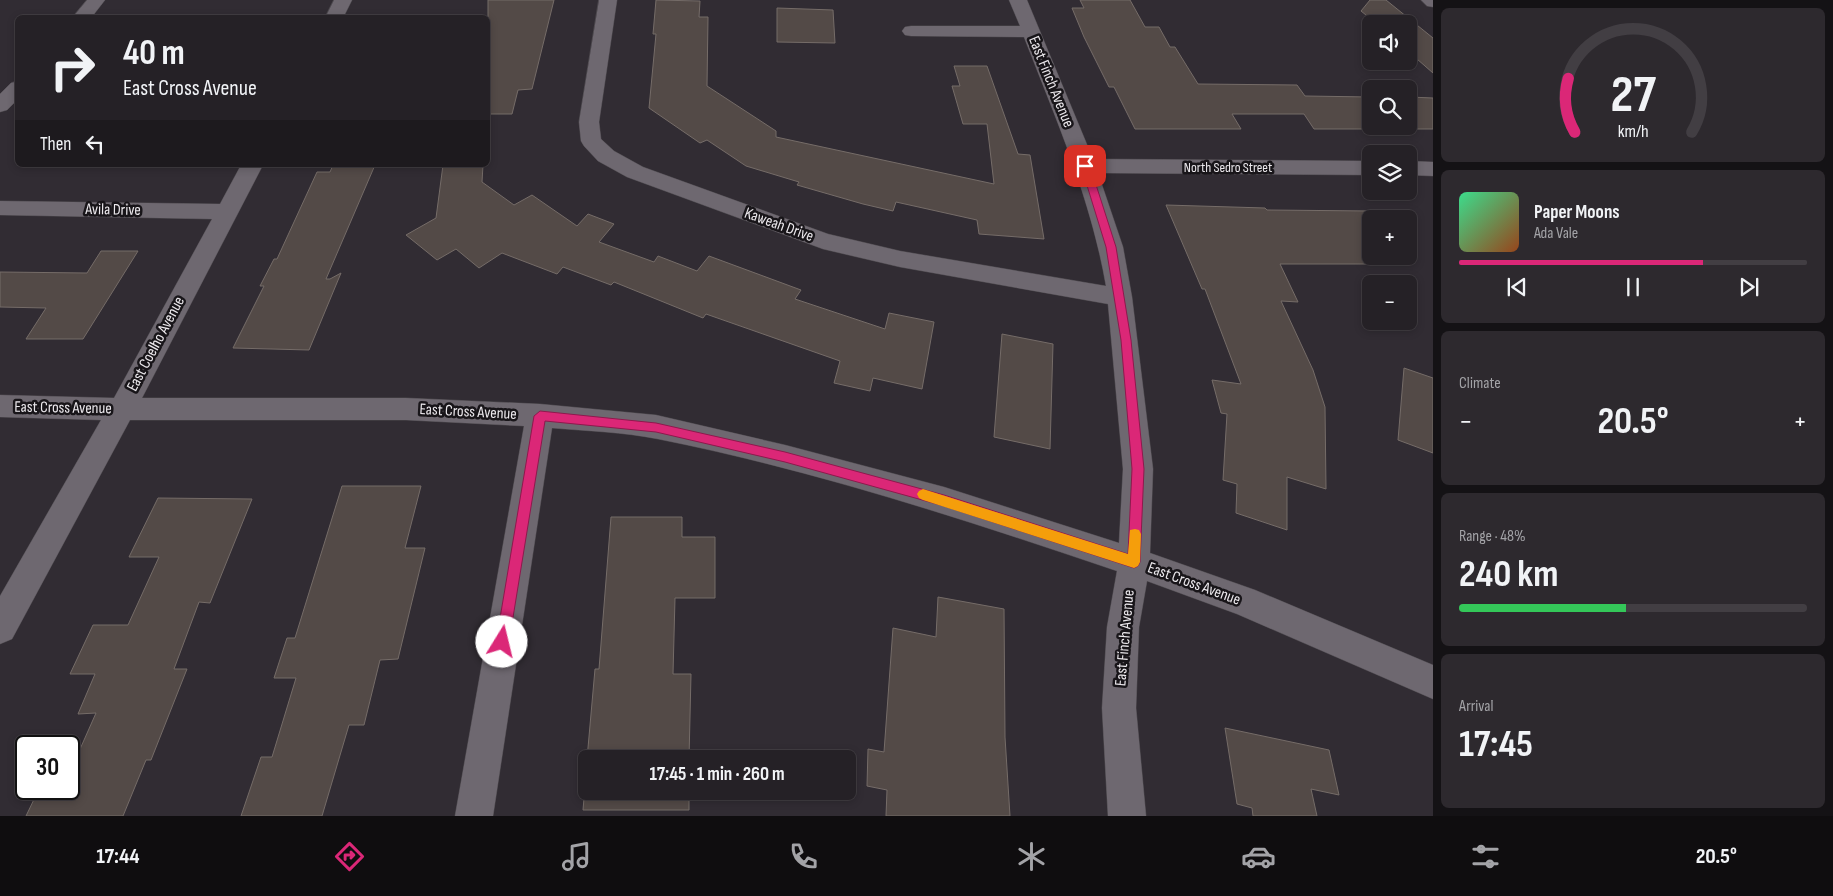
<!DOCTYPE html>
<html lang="en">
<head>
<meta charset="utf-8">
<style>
  :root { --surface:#252126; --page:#2d292e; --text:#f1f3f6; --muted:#a3a3a7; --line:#423e43; --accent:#db2777 }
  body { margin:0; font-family:"Sofia Sans Condensed",sans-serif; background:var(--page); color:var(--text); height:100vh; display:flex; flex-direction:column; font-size:19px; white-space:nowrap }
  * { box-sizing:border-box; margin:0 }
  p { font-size:16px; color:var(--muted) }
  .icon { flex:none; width:28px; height:28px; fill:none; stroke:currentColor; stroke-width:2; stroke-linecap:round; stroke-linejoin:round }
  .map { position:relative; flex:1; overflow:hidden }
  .details { display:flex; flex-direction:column; gap:8px; padding:8px; background:#141215; width:400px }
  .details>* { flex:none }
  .banner { position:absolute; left:15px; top:15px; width:475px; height:152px; border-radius:8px; box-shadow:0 2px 8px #0003,0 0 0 1px var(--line); background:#252126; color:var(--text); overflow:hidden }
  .controls { position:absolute; left:1362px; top:15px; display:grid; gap:10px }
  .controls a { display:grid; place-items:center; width:55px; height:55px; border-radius:8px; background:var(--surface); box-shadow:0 2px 8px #0003,0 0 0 1px var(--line); font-size:25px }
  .speed { position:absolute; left:15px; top:735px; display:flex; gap:10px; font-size:25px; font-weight:700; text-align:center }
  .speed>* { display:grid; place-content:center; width:65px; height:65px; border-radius:50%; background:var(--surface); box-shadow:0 2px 8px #0003,0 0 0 1px var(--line); line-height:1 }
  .speed .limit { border:2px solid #111; border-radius:8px; background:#fff; color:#111 }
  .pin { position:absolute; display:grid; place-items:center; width:42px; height:42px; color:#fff; margin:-21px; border-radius:10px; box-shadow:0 2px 8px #0006 }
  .me { position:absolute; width:55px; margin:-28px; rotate:9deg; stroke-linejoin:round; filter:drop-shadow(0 0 4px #0008) }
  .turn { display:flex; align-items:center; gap:18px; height:105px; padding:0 25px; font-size:22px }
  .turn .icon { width:65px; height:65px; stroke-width:2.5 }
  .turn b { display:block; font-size:35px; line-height:42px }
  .then { display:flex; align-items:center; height:48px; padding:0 25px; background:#0003; gap:10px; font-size:19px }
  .big { font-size:38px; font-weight:700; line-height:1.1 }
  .details .widget { flex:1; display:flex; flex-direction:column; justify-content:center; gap:8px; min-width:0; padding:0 18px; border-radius:8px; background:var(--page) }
  .details .dial { align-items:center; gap:0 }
  .dial svg { height:130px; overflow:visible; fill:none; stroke:var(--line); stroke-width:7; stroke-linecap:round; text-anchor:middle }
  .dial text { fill:var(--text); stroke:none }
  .song { display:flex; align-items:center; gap:15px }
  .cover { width:60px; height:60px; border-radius:8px; background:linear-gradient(135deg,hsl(150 70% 55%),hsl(20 70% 35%)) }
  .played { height:5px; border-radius:2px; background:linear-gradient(90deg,var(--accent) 70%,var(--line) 70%) }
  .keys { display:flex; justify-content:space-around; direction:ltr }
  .heat { display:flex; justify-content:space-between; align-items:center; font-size:28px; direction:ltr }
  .charge { height:8px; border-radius:4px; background:linear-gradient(90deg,#34c759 48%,var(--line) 0) }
  .trip { position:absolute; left:578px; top:750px; width:278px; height:50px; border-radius:8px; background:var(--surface); box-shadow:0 2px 8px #0003,0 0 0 1px var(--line); font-weight:700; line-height:50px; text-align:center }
  .tabs { display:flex; height:80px; justify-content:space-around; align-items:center; background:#0f0d0f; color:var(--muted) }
  .tabs .icon { width:35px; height:35px }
  .tabs .on { color:var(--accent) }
  .tabs b { font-size:22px; color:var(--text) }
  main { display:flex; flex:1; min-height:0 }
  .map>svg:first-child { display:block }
  .building { fill:#534a47; stroke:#756c68 }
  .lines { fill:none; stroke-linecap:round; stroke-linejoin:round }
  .minor-casing { stroke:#4c484d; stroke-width:1 }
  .minor { fill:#6e6870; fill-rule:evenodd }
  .route { fill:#db2777; stroke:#8e194d }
  .slow { fill:#f59e0b }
  .labels { text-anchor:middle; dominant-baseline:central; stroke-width:5; stroke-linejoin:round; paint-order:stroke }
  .far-street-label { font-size:14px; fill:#ece9ed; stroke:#181519 }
  .street-label { font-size:16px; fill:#ece9ed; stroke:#181519 }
</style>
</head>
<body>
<main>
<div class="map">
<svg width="1433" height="816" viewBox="0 0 1433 816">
  <rect width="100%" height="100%" fill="#312c33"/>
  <g class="building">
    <path d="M488,0H554L532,89L518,90L512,114H488Z"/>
    <path d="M656,0L700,1L699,17H708L707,86L776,131V137L994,184L987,124H963L952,86H960L954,66H987L1018,154L1030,155L1044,239L979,234L977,220L896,202L893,211L863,204L797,185L799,182L746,166L707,140L700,143L649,108L656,34H653Z"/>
    <path d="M1080,0H1130L1145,27H1159L1170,47H1175L1198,84L1297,85L1305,96L1371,97V126H1409V97L1433,98V129H1314L1304,114H1232L1241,129H1135L1114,87H1109L1084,37L1072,8H1084Z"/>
    <path d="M1370,0H1386L1433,38V73L1409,52V24H1377L1361,11Z"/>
    <path d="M777,8L833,10L835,43L777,42Z"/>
    <path d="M333,165H375L326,279H330L341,273L309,350L233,348L264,286H260L274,259H277L317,172H330Z"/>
    <path d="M443,165H483L482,182L514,205L532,195L577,226L588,214L614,224L599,242L654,262L658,256L697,271L709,256L801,290L795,299L885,329L889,313L934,322L922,389L873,378L870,391L834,383L840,361L706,314L703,318L614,282L611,285L563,267L557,274L502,253L479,268L456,249L437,260L406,235L436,218Z"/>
    <path d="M1166,205L1265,208L1267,210L1371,211V264H1280L1298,302L1281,301L1313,370L1325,407L1326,489L1287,477V530L1236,513L1237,484L1223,480L1227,414L1221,413L1212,380L1241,384L1205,289H1202Z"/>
    <path d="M101,251H138L83,339H26L46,308L0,307V272L87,273Z"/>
    <path d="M1002,334L1053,344L1050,449L994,437Z"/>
    <path d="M1404,368L1433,378V453L1398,440Z"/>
    <path d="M342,486H421L405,548H425L398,659L380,660L364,725H349L322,816H241L261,757H272L296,678H274L287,638H295Z"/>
    <path d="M158,498L252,499L210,603L199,602L174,669H187L151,760H146L123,816H26L39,789H69V774L96,713L78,714L95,674H70L93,625H128L159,557H129Z"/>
    <path d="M611,517H682V537H715V598H675L673,674H691L689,759H587L595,669H599Z"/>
    <path d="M938,597L1004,609L1005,737L1010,816H886L887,790L867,786L868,749L884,752L893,628L936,637Z"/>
    <path d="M1225,728L1329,750L1339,795L1311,789L1317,816H1253L1252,808L1237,804Z"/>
    <path d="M586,774V791H689V810H583Z"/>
  </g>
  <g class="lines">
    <defs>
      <g id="minor">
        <path d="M87,0H105L91,18H72Z"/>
        <path d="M334,0H352L343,18H325Z"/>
        <path d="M599,0H617L599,122L601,139L614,151L643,167L828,234L900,251L1106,286C1091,199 1056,119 1024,37L911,36L905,35L902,31L905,27L911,26H1020L1009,0H1027L1093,159L1371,161V175L1098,173L1123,247L1132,297L1153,469L1150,553L1255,590L1433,665V699L1237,614L1147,581L1139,627L1136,708L1146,816H1108L1102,708L1107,627L1117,571C966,520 814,470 658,439C623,432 587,431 552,428L493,816H455L524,426L406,420H130L12,639L0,644V596L101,420L0,417V395L114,398L212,219L0,215V201L220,204L241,165H263L142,398H406L540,404L656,415L785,445L944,487L1119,543L1123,469L1108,304L900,267L823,249L627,177L598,161L584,146L581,141L579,122Z"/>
        <path d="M1421,0H1433V7L1427,6Z"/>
        <path d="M18,81V99L7,110L0,112V94L11,83Z"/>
        <path d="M1409,161L1433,162V176L1409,175Z"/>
      </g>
    </defs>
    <use href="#minor" class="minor-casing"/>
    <use href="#minor" class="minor"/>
  </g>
  <path class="route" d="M1085,163L1090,166L1116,247L1131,340L1144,469L1140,562L1138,566L1134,568L944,506L785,462L656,432L545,421L509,642L507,647L502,649L498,647L496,642L534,416L540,411L656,423L785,452L944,495L1128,554L1132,469L1121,340L1106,247L1081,166Z"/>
  <path class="slow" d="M923,489L1128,554L1130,530L1135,529L1139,530L1141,534L1140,562L1138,566L1134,568L923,500L919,498L917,494L919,491Z"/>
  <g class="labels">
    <g class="far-street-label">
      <text x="1228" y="167">North Sedro Street</text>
    </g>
    <g class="street-label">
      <text transform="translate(1051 82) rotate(68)">East Finch Avenue</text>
      <text transform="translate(113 210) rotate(1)">Avila Drive</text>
      <text transform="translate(779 225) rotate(20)">Kaweah Drive</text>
      <text transform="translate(156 344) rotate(-62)">East Coelho Avenue</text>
      <text transform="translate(63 408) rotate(1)">East Cross Avenue</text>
      <text transform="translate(468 412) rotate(3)">East Cross Avenue</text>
      <text transform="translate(1194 584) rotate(20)">East Cross Avenue</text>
      <text transform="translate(1125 638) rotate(-85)">East Finch Avenue</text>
    </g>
  </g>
</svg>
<div class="controls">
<a><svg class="icon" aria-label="sound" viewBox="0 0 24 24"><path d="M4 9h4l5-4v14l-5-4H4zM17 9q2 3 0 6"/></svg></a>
<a><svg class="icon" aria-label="search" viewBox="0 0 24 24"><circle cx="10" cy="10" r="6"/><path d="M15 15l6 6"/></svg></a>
<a><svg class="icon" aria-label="layers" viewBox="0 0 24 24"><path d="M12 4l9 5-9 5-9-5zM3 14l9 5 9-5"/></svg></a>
<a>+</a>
<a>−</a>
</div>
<div class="speed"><div class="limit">30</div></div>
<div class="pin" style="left:1085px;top:166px;background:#d93025"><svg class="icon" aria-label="arrive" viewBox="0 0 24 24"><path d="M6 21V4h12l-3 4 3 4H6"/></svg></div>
<svg class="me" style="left:502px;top:642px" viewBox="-20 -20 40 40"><circle r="19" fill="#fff"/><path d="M0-13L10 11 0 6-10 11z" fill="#db2777"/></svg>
<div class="trip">17:45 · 1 min · 260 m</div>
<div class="banner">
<div class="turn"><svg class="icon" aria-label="right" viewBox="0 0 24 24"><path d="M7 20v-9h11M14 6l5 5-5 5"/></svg><div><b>40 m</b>East Cross Avenue</div></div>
<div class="then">Then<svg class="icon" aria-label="left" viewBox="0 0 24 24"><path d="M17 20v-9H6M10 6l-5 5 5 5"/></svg></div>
</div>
</div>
<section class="details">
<div class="widget dial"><svg viewBox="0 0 100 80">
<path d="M14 69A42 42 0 1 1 86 69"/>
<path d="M14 69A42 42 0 0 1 10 36" stroke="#db2777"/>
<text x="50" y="56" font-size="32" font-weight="700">27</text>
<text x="50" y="72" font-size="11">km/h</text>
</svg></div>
<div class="widget">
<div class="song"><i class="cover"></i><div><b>Paper Moons</b><p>Ada Vale</p></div></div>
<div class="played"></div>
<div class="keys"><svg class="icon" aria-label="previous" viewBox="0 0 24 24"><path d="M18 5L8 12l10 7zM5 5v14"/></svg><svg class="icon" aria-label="pause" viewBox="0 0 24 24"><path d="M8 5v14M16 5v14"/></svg><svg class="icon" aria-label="next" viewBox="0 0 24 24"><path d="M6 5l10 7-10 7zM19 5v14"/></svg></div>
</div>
<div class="widget"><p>Climate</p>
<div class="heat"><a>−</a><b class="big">20.5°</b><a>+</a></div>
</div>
<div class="widget"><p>Range · 48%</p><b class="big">240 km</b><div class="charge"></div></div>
<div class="widget"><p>Arrival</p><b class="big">17:45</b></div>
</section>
</main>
<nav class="tabs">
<b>17:44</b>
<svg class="icon on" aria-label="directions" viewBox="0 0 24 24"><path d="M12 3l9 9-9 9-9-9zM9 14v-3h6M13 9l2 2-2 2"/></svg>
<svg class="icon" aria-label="music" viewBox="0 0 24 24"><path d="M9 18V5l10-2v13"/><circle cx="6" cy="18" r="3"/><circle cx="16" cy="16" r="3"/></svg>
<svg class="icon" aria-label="phone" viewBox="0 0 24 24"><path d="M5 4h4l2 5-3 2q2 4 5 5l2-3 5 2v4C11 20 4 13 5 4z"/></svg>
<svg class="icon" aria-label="climate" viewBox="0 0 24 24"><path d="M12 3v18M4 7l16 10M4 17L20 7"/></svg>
<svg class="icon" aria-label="car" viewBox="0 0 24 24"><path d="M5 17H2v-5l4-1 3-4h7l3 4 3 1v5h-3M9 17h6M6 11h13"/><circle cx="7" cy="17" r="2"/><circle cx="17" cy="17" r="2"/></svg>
<svg class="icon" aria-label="filters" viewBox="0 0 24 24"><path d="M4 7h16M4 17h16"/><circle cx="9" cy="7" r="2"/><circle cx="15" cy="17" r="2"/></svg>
<b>20.5°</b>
</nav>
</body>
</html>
